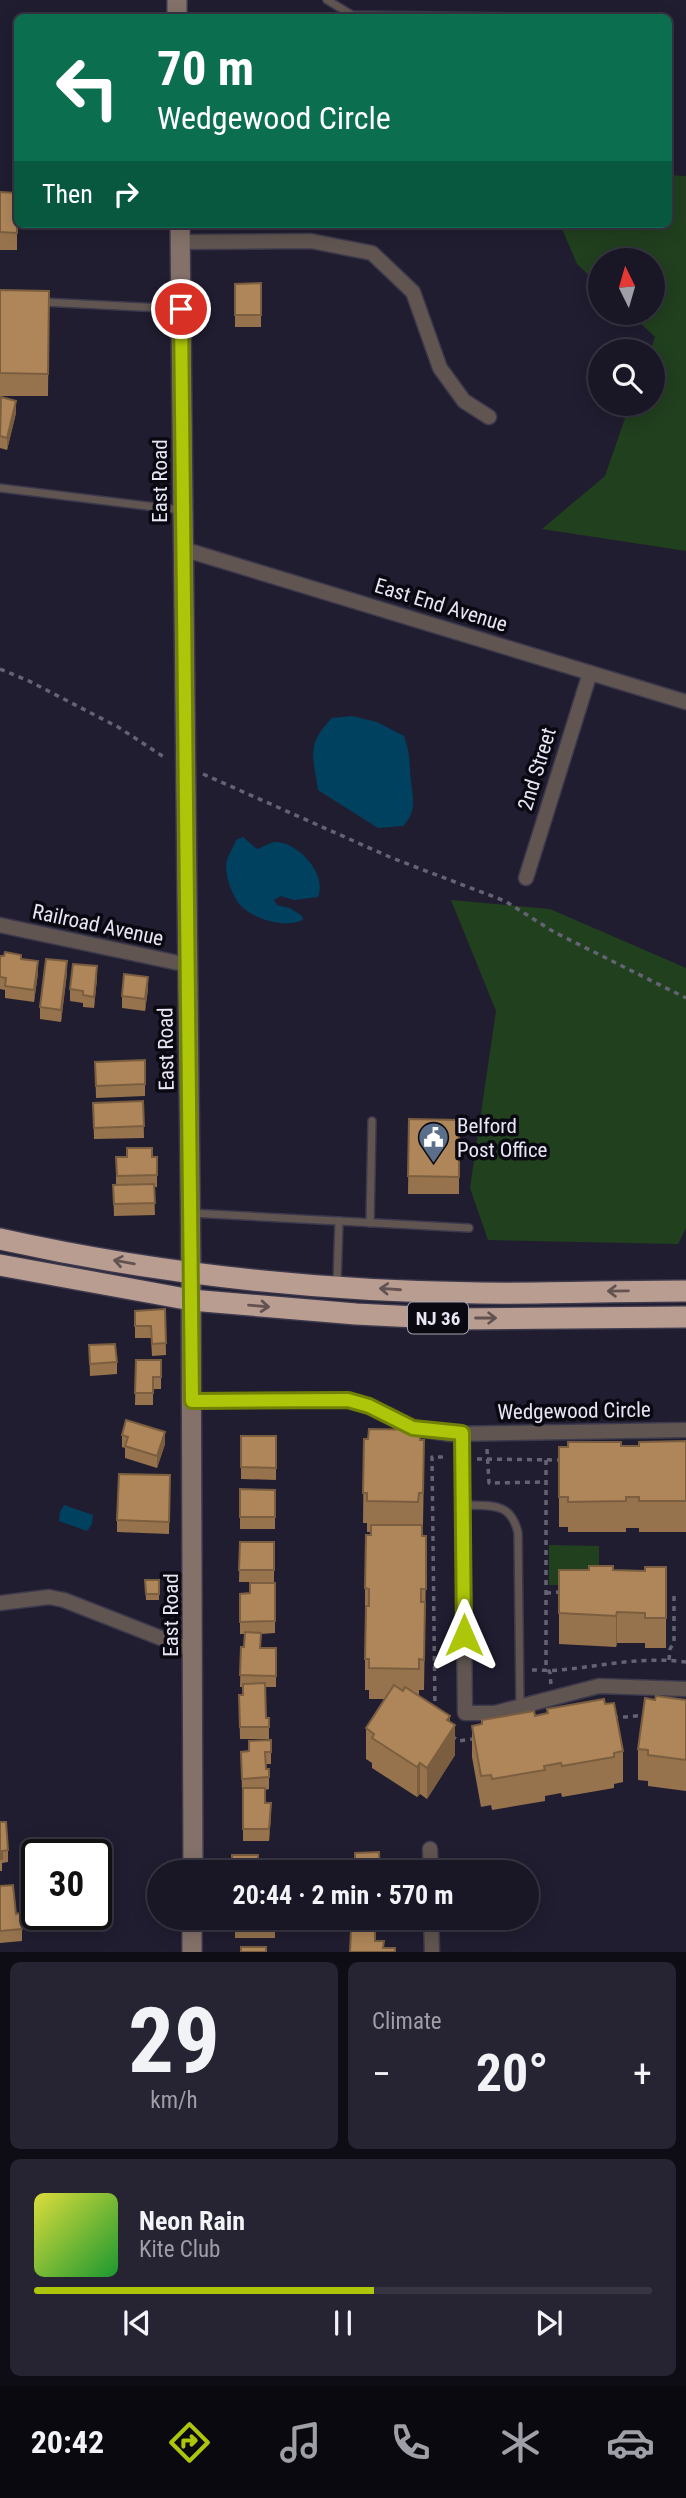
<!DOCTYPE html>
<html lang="en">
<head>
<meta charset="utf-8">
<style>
  :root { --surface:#191625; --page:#262332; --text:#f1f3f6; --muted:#9f9fa7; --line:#373542; --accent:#aec60a }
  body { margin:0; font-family:"Roboto Condensed",sans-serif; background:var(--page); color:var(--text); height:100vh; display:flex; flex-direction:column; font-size:26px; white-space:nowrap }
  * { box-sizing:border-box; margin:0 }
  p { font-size:23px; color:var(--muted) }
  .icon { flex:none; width:38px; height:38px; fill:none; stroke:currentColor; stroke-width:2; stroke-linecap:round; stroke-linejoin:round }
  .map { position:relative; height:1952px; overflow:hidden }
  .drawer { display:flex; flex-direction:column; gap:10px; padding:10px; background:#0e0c14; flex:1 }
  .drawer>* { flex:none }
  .guide { position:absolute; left:14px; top:14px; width:658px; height:214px; border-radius:10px; box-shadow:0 4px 18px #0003,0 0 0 2px var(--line); background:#0b6e4f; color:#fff; overflow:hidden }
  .needle { width:46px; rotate:355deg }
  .controls { position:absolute; left:588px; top:248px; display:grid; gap:14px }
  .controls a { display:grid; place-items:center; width:77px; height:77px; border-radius:50%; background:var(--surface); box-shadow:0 4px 18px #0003,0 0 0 2px var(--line); font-size:35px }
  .speed { position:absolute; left:21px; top:1839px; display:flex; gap:14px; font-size:35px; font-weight:700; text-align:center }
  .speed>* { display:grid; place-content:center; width:91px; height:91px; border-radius:50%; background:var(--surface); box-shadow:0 4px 18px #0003,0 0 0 2px var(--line); line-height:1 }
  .speed .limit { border:4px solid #111; border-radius:10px; background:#fff; color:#111 }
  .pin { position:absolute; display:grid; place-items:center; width:60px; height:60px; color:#fff; margin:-30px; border:4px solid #fff; border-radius:50%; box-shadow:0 2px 7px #0007 }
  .me { position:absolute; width:77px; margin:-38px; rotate:0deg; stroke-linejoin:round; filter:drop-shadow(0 0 5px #0008) }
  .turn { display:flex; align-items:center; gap:24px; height:147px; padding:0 28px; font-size:32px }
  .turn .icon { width:91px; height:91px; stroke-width:2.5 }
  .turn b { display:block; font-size:49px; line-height:60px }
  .then { display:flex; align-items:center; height:66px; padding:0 28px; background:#0003; gap:14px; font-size:26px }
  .big { font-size:52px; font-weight:700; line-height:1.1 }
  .drawer .card { flex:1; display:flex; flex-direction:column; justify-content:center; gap:10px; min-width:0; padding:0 24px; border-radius:10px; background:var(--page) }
  .drawer .dial { align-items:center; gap:0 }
  .dial b { font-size:91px; line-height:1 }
  .song { display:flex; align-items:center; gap:21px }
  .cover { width:84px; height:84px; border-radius:10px; background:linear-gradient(135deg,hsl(60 70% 55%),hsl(130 70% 35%)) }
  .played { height:7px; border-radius:4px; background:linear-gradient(90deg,var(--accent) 55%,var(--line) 55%) }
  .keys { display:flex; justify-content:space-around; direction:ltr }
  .heat { display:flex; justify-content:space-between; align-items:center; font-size:38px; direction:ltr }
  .drawer .tiles { flex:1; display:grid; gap:10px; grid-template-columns:1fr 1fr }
  .card:last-child { grid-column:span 2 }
  .trip { position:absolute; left:147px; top:1860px; width:392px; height:70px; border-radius:35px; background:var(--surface); box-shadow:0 4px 18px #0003,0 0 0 2px var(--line); font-weight:700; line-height:70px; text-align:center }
  .tab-bar { display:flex; height:112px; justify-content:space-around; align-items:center; background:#0a090f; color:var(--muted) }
  .tab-bar .icon { width:49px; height:49px }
  .tab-bar .selected { color:var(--accent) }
  .tab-bar b { font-size:32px; color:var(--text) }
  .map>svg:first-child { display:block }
  .green { fill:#21401e }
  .water { fill:#00415f }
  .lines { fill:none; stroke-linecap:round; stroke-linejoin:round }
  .lane-casing { stroke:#3d394c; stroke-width:10 }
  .street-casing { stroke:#3d394c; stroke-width:17 }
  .secondary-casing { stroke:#3d394c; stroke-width:22 }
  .highway-casing { stroke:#3d394c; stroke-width:24 }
  .path { stroke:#656274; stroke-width:3.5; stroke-dasharray:5 5; stroke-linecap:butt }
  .lane { stroke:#605550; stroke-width:7 }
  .street { stroke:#605550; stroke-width:14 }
  .secondary { stroke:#84726a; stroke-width:19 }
  .highway { stroke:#ba9d91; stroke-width:21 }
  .wall { fill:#96734d }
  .shaded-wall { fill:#7a5e3f }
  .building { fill:#af865a; stroke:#7a5e3f; stroke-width:2 }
  .oneway { stroke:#625352 }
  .route-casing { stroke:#718106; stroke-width:18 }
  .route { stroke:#aec60a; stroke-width:12 }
  .labels { text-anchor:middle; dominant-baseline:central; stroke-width:7; stroke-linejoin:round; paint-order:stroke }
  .shield { fill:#0a0912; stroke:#a5a4b0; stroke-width:2 }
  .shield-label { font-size:19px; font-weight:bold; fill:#e7e6f4 }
  .street-label { font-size:21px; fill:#e7e6f4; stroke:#0a0912 }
  .poi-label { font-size:21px; fill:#e7e6f4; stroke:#0a0912; text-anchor:start }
</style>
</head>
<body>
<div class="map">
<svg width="686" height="1952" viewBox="0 0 686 1952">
  <rect width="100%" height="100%" fill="#211d31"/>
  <g class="green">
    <path d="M669,175L686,176V551L542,529L605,476L630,404H653V352H650L655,337L630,313H653V261H600V286L577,264L560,224H668Z"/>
    <path d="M451,900L550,909L686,968V1228L678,1244L488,1240L470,1188L496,1011Z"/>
    <path d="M549,1545L599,1546V1585H549Z"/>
  </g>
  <g class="water">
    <path d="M352,716L377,722L404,736C411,756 409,763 411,782C413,800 417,811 403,826L378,828L318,790C313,755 306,745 332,718Z"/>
    <path d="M243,837L257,849C264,847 271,841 278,842C300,845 327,874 318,897L294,900L281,896L274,900L277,905L290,908L302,916L303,920C285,928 255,920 241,906C232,896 226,878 226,865C227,857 233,848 236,840Z"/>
    <path d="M64,1505L93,1515L92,1524L87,1531L59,1521L60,1512Z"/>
  </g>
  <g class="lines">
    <defs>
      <g id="lane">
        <path d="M327,0L352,15L513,17"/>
        <path d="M42,302L181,309"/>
        <path d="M0,488L180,510"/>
        <path d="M191,1213L469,1228"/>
        <path d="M370,1223L372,1121"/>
        <path d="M337,1283L339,1221"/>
        <path d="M463,1505C490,1506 511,1501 518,1533L520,1706"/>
      </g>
      <g id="street">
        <path d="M181,242L311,241L372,253L413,292L440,368L464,401L489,417"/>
        <path d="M183,549L686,702"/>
        <path d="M526,878L590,673"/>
        <path d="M0,925L188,965"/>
        <path d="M192,1401L347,1400L369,1406L413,1428L450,1434L686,1430"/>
        <path d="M462,1433L465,1713H495L599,1686L686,1689"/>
        <path d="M0,1603L49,1597L64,1600L194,1651"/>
        <path d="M430,1849L431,1872"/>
        <path d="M431,1918L432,1952"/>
      </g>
      <g id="secondary">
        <path d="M177,0V18"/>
        <path d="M180,224L191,1273L193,1872"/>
        <path d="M192,1952V1918"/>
      </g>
      <g id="highway">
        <path d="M0,1239C157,1274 319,1291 479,1293C548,1294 617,1291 686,1291"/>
        <path d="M0,1265L191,1300L356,1314L456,1319L686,1317"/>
      </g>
    </defs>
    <use href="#lane" class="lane-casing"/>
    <use href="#street" class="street-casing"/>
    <use href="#secondary" class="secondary-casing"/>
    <use href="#highway" class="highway-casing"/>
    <g class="path">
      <path d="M0,669L29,681L118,727L167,759"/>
      <path d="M203,774L392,858L505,901L554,932L686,998"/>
      <path d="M487,1449L489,1483L546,1482"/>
      <path d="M477,1459L561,1460"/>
      <path d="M546,1460V1665L550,1673L551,1685"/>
      <path d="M546,1593L561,1592"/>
      <path d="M669,1660L670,1649L674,1642V1596"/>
      <path d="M532,1670C541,1670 551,1671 560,1670C602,1666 643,1656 686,1662"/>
      <path d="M435,1711L432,1457H446"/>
      <path d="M613,1718L647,1715"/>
      <path d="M452,1736L458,1741L473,1739"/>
    </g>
    <use href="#lane" class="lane"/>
    <use href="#street" class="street"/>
    <use href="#secondary" class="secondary"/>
    <use href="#highway" class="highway"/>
  </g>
  <g class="wall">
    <path d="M0,192L17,193V250H0Z"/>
    <path d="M261,283V327H235V284Z"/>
    <path d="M0,290L49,291L48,396H0Z"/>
    <path d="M0,400L16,413L7,450L0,448Z"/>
    <path d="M0,956L21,959L38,973L34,1002L5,998V990L0,989Z"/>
    <path d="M67,973L61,1022L40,1019V1007Z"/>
    <path d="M97,978L94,1008L83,1007V1003L70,1001V989Z"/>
    <path d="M148,989L145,1011L122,1008V996Z"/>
    <path d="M145,1060V1096L96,1098L95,1062Z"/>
    <path d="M143,1101L144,1138L94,1139L93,1103Z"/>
    <path d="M409,1119L459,1120V1194H408Z"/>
    <path d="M116,1157H152L157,1175V1187H154L155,1215L114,1216L113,1185H116Z"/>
    <path d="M165,1309L166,1355L152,1356L151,1338H135V1311Z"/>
    <path d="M89,1345L117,1362V1374L90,1376Z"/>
    <path d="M136,1360H161V1389H153V1405H135Z"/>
    <path d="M122,1435L165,1444L157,1468L125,1458V1448L122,1447Z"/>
    <path d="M241,1436H276V1480L241,1479Z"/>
    <path d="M364,1439L420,1440L424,1471L423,1524H419V1525L422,1536L426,1567L424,1690H419V1696L450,1721L455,1755L427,1799L420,1794L417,1797L372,1768V1763L366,1759V1728L385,1699H369V1690H365V1588L371,1532H367V1523H363Z"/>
    <path d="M686,1441V1532H639V1528H626V1532H568V1527H559V1447L639,1446Z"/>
    <path d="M170,1475L169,1534L117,1532V1520Z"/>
    <path d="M240,1489L275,1490V1529H240Z"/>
    <path d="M240,1542H274V1582H239Z"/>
    <path d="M666,1567V1648H645V1643H617L616,1647L559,1644V1570L645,1571Z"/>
    <path d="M145,1580H159V1600H146Z"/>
    <path d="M275,1583V1633L261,1634L260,1648H276V1687H265L266,1718L269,1727V1739H240L239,1695H243V1687H240L241,1647H244L245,1634H240V1594L250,1593Z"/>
    <path d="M655,1700H686V1791L648,1786V1781L638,1780V1749Z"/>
    <path d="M605,1704L623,1751V1782L614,1784V1788L562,1797L561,1793L545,1796V1801L492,1810L491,1805L481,1807L472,1757V1726L547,1713V1709Z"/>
    <path d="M271,1740V1764H266V1769H269V1789L265,1790V1803L271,1815L269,1841H243V1790L242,1791L241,1752L249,1751Z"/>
    <path d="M0,1822L8,1850V1862L2,1863V1871H0Z"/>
    <path d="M0,1886L16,1914L22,1929V1941L0,1943Z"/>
    <rect x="235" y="1918" width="40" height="20"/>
  </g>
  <g class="shaded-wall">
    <path d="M16,401V413L7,450V438Z"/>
    <path d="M38,961V973L34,1002V990Z"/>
    <path d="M67,961V973L61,1022V1010Z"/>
    <path d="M97,966V978L94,1008V997Z"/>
    <path d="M148,977V989L145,1011V999Z"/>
    <path d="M165,1432V1444L157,1468V1456Z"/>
    <path d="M617,1612V1643L616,1647V1616Z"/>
    <path d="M450,1716V1733L455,1725V1755L427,1799V1768Z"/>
    <path d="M420,1763V1794L417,1797V1767Z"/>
    <path d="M271,1803V1815L269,1841V1829Z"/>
  </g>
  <g class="building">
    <path d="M0,192L17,193V233L0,232Z"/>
    <path d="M261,283V315H235V284Z"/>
    <path d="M0,290L49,291L48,374L0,373Z"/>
    <path d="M1,397L16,401L7,438L0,436Z"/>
    <path d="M5,952L21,955V959L38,961L34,990L5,986L6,978L0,977V956H4Z"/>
    <path d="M46,959L67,961L61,1010L40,1007Z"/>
    <path d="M73,964L97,966L94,997L83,995V991L70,989Z"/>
    <path d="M124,974L148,977L145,999L122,996Z"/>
    <path d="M145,1060V1084L96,1086L95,1062Z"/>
    <path d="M143,1101L144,1126L94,1128L93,1103Z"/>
    <path d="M409,1119L459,1120V1177L408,1176Z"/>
    <path d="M127,1148H152V1157H157V1175L117,1176L116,1157H127Z"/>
    <path d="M154,1184L155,1203L114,1204L113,1185Z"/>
    <path d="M165,1309L166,1343L152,1344L151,1326H135V1311Z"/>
    <path d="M115,1344L117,1362L90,1364L89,1345Z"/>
    <path d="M136,1360H161V1377H153V1393H135Z"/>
    <path d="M126,1420L165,1432L157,1456L125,1446L128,1437L122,1435Z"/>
    <path d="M369,1429L420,1430V1440H424L423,1493H419L418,1502L367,1501V1493H363L364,1439H368Z"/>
    <path d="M241,1436H276V1468L241,1467Z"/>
    <path d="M686,1441V1501H639V1497H626V1501L568,1502V1497H559V1447H568V1442H621V1446H639V1442Z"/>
    <path d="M119,1474L170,1475L169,1522L117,1520Z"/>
    <path d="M240,1489L275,1490V1517H240Z"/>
    <path d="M371,1525H422V1536H426V1589H421V1602H425L424,1660L419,1659V1669L369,1668V1659H365L366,1606H369V1589L365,1588L366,1535H371Z"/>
    <path d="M240,1542H274V1570H239Z"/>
    <path d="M589,1566H613V1570L645,1571V1567H666V1618H645V1613L617,1612L616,1616L559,1613V1570H589Z"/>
    <path d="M145,1580H159V1594H146Z"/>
    <path d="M250,1583H275V1621L240,1622V1594L250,1593Z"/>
    <path d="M245,1632L261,1633L260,1648H276V1676L240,1675L241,1647H244Z"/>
    <path d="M265,1683L266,1718H269V1727H240L239,1695H243V1684Z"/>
    <path d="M394,1685L403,1691L405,1687L450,1716L447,1720L455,1725L427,1768L420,1763L417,1767L372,1738L374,1734L366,1728Z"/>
    <path d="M656,1696L686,1700V1760L648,1755V1750L638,1749L645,1698L655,1700Z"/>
    <path d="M604,1699L605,1704L614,1703L623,1751L614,1753V1757L562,1766L561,1763L544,1766L545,1770L492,1779L491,1775L481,1776L472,1726L482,1724V1720L534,1711L535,1716L548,1713L547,1709Z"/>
    <path d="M271,1740V1752H265L266,1769H269V1777L242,1779L241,1752L249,1751V1741Z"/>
    <path d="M243,1788H265V1803H271L269,1829H243Z"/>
    <path d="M0,1822H6L8,1850L2,1851V1859H0Z"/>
    <path d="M379,1852L380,1872H355V1853Z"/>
    <path d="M232,1855H258V1872H224V1859H232Z"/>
    <path d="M13,1885L16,1914L20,1913L22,1929L0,1931V1886Z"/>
    <rect x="235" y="1918" width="40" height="8"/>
    <path d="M351,1931H375V1941H384L383,1948H395V1952H350Z"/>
    <rect x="241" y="1947" width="25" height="5"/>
  </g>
  <defs><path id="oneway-shaft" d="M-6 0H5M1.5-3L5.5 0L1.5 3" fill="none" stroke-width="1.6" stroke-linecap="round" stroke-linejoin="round" transform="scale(1.75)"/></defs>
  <g class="oneway">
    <use href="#oneway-shaft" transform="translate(124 1262) rotate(-170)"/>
    <use href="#oneway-shaft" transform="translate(390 1289) rotate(-176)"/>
    <use href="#oneway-shaft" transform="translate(618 1291) rotate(179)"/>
    <use href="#oneway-shaft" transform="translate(259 1306) rotate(5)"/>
    <use href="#oneway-shaft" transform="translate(486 1318)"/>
  </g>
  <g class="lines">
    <defs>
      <path id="route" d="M181,309L192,1401L348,1400L369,1406L413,1428L462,1433L464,1635"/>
    </defs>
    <use href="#route" class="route-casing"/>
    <use href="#route" class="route"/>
  </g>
  <defs>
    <symbol id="civic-pin" viewBox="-11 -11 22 30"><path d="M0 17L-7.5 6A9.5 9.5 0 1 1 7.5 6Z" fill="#5c6f8a" stroke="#0a0912"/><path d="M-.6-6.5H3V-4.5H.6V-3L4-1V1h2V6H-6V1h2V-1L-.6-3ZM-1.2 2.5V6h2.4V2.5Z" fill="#fff"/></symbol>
  </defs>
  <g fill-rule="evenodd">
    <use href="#civic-pin" x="416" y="1120" width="35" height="47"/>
  </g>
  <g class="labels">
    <rect class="shield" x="408" y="1302.5" width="60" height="31" rx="5"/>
    <g class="shield-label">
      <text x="438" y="1318">NJ 36</text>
    </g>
    <g class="street-label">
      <text transform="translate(160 481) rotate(-90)">East Road</text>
      <text transform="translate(441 605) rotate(17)">East End Avenue</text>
      <text transform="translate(537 769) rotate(-73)">2nd Street</text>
      <text transform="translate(98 925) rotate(12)">Railroad Avenue</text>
      <text transform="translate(166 1049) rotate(-91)">East Road</text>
      <text transform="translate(574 1411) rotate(-1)">Wedgewood Circle</text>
      <text transform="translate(171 1615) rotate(-90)">East Road</text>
    </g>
    <g class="poi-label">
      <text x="457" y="1126">Belford<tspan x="457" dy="24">Post Office</tspan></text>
    </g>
  </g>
</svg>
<div class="controls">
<a><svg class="needle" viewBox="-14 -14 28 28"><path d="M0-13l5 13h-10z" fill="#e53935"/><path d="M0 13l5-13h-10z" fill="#9f9fa7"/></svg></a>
<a><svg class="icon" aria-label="search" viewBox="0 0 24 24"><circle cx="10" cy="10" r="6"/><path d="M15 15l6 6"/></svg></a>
</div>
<div class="speed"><div class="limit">30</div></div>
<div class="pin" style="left:181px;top:309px;background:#d93025"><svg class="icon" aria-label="arrive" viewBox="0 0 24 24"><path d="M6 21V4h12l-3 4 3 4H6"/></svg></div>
<svg class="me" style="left:464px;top:1635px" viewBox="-20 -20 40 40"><path d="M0-17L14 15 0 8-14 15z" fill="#aec60a" stroke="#fff" stroke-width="4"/></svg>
<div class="trip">20:44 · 2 min · 570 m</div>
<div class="guide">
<div class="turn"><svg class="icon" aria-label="left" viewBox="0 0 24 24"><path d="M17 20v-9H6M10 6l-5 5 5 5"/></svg><div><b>70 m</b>Wedgewood Circle</div></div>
<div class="then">Then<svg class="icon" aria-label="right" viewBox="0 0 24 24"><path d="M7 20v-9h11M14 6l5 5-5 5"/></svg></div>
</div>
</div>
<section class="drawer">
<div class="tiles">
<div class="card dial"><b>29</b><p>km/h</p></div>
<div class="card"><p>Climate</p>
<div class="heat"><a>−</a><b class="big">20°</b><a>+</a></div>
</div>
<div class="card">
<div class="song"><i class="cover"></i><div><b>Neon Rain</b><p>Kite Club</p></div></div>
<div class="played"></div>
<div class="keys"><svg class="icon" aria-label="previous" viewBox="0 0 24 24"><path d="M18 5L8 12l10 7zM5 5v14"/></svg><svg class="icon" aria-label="pause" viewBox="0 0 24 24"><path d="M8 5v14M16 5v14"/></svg><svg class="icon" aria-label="next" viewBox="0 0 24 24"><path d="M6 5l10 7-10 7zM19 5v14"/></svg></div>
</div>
</div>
</section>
<nav class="tab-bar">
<b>20:42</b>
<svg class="icon selected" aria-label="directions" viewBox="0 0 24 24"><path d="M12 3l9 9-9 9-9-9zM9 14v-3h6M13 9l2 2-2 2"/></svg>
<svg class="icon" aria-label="music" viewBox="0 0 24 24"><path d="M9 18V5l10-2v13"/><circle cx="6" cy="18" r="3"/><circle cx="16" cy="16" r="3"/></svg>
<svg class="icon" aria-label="phone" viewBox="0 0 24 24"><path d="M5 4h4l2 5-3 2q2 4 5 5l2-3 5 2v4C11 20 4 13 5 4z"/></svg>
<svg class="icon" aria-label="climate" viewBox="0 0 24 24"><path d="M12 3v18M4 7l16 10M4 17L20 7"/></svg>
<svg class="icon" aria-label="car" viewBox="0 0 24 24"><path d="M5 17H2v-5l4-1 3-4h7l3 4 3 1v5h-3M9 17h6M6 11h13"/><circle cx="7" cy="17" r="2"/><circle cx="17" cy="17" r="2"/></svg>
</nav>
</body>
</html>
